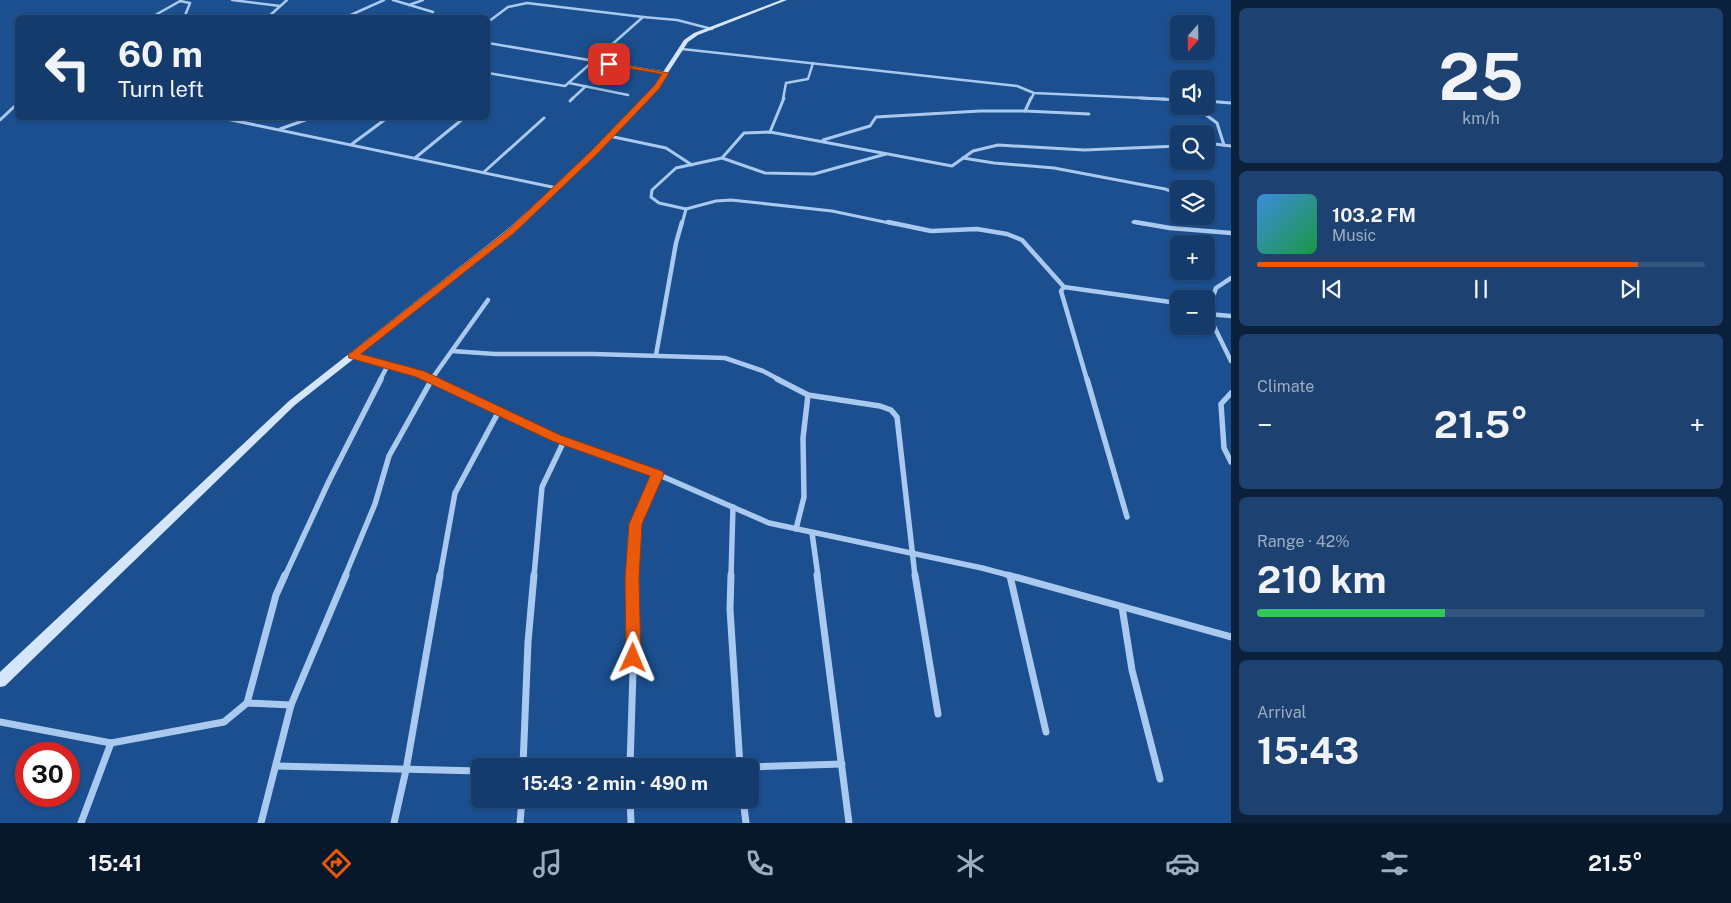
<!DOCTYPE html>
<html lang="en">
<head>
<meta charset="utf-8">
<style>
  :root { --surface:#143b6b; --page:#1d4271; --text:#f1f3f6; --muted:#9dadc1; --line:#33557e; --accent:#ea580c }
  body { margin:0; font-family:"Public Sans",sans-serif; background:var(--page); color:var(--text); height:100vh; display:flex; flex-direction:column; font-size:19px; white-space:nowrap }
  * { box-sizing:border-box; margin:0 }
  p { font-size:16px; color:var(--muted) }
  .icon { flex:none; width:28px; height:28px; fill:none; stroke:currentColor; stroke-width:2; stroke-linecap:round; stroke-linejoin:round }
  .map { position:relative; flex:1; overflow:hidden }
  .panel { display:flex; flex-direction:column; gap:8px; padding:8px; background:#0b203b; width:500px }
  .panel>* { flex:none }
  .hud { position:absolute; left:15px; top:15px; width:475px; height:105px; border-radius:8px; box-shadow:0 1px 4px #0004,0 0 0 1px var(--line); background:#143b6b; color:var(--text); overflow:hidden }
  .needle { width:32px; rotate:200deg }
  .fabs { position:absolute; left:1170px; top:15px; display:grid; gap:10px }
  .fabs a { display:grid; place-items:center; width:45px; height:45px; border-radius:8px; background:var(--surface); box-shadow:0 1px 4px #0004,0 0 0 1px var(--line); font-size:25px }
  .speed { position:absolute; left:15px; top:742px; display:flex; gap:10px; font-size:25px; font-weight:700; text-align:center }
  .speed>* { display:grid; place-content:center; width:65px; height:65px; border-radius:50%; background:var(--surface); box-shadow:0 1px 4px #0004,0 0 0 1px var(--line); line-height:1 }
  .speed .limit { border:8px solid #d22; background:#fff; color:#111 }
  .pin { position:absolute; display:grid; place-items:center; width:42px; height:42px; color:#fff; margin:-21px; border-radius:10px; box-shadow:0 2px 8px #0006 }
  .me { position:absolute; width:55px; margin:-28px; rotate:1deg; stroke-linejoin:round; filter:drop-shadow(0 0 4px #0008) }
  .turn { display:flex; align-items:center; gap:18px; height:105px; padding:0 20px; font-size:22px }
  .turn .icon { width:65px; height:65px; stroke-width:2.5 }
  .turn b { display:block; font-size:35px; line-height:42px }
  .big { font-size:38px; font-weight:700; line-height:1.1 }
  .panel .tile { flex:1; display:flex; flex-direction:column; justify-content:center; gap:8px; min-width:0; padding:0 18px; border-radius:8px; background:var(--page) }
  .panel .dial { align-items:center; gap:0 }
  .dial b { font-size:65px; line-height:1 }
  .song { display:flex; align-items:center; gap:15px }
  .cover { width:60px; height:60px; border-radius:8px; background:linear-gradient(135deg,hsl(210 70% 55%),hsl(140 70% 35%)) }
  .played { height:5px; border-radius:2px; background:linear-gradient(90deg,var(--accent) 85%,var(--line) 85%) }
  .keys { display:flex; justify-content:space-around; direction:ltr }
  .heat { display:flex; justify-content:space-between; align-items:center; font-size:28px; direction:ltr }
  .charge { height:8px; border-radius:4px; background:linear-gradient(90deg,#34c759 42%,var(--line) 0) }
  .trip { position:absolute; left:471px; top:758px; width:288px; height:50px; border-radius:8px; background:var(--surface); box-shadow:0 1px 4px #0004,0 0 0 1px var(--line); font-weight:700; line-height:50px; text-align:center }
  .dock { display:flex; height:80px; justify-content:space-around; align-items:center; background:#08182b; color:var(--muted) }
  .dock .icon { width:35px; height:35px }
  .dock .selected { color:var(--accent) }
  .dock b { font-size:22px; color:var(--text) }
  main { display:flex; flex:1; min-height:0 }
  .map>svg:first-child { display:block }
  .lines { fill:none; stroke-linecap:round; stroke-linejoin:round }
  .street-far4 { stroke:#a9c9ee; stroke-width:2.5 }
  .street-far3 { stroke:#a9c9ee; stroke-width:3 }
  .street-far2 { stroke:#a9c9ee; stroke-width:4.5 }
  .street-far1 { stroke:#a9c9ee; stroke-width:5.5 }
  .street { stroke:#a9c9ee; stroke-width:7 }
  .secondary { fill:#d6e6fa; fill-rule:evenodd }
  .route { fill:#ea580c; stroke:#983908 }
</style>
</head>
<body>
<main>
<div class="map">
<svg width="1231" height="823" viewBox="0 0 1231 823">
  <rect width="100%" height="100%" fill="#1b4f8f"/>
  <g class="lines">
    <g class="street-far4">
      <path d="M232,0L280,6"/>
      <path d="M393,0L433,12"/>
      <path d="M180,1L190,3L184,18"/>
      <path d="M409,5L423,0"/>
      <path d="M643,17L677,20L712,29"/>
      <path d="M150,18L182,0"/>
      <path d="M267,18L287,0"/>
      <path d="M344,18L384,0"/>
      <path d="M488,22L508,7L527,3L643,17L565,86L488,73"/>
      <path d="M488,43L666,73"/>
      <path d="M682,49L1017,86L1034,93L1166,99"/>
      <path d="M569,83L628,95"/>
      <path d="M572,99L586,86"/>
      <path d="M783,99L786,83L808,79L813,63"/>
      <path d="M1031,99L1034,93"/>
    </g>
    <g class="street-far3">
      <path d="M1140,98L1179,100"/>
      <path d="M570,101L573,98"/>
      <path d="M1206,101L1231,103"/>
      <path d="M1194,106L1217,123L1224,145"/>
      <path d="M1025,111L1089,114"/>
      <path d="M222,118L557,188"/>
      <path d="M0,120L18,103"/>
      <path d="M280,129L311,118"/>
      <path d="M770,132L784,98"/>
      <path d="M609,136L666,148L692,165"/>
      <path d="M823,140L870,126L876,117L980,111H1025L1031,98"/>
      <path d="M1206,143L1231,146"/>
      <path d="M352,144L387,118"/>
      <path d="M415,158L464,118"/>
      <path d="M722,158L765,173L814,174L886,154"/>
      <path d="M963,158L994,163L1054,168L1165,189L1179,194"/>
      <path d="M484,172L544,118"/>
      <path d="M686,209L716,201L731,200L832,211L894,224"/>
      <path d="M1133,222L1143,224"/>
      <path d="M682,224L686,209L659,203L651,197L652,190L676,168L722,158L744,133L770,132L952,166L973,151L998,145L1084,150L1179,146"/>
    </g>
    <g class="street-far2">
      <path d="M888,222L931,231L977,229L1007,234L1022,240L1064,287"/>
      <path d="M1135,222L1170,228L1231,233"/>
      <path d="M1207,314L1216,288L1231,278"/>
      <path d="M1231,316L1208,314L1231,361"/>
      <path d="M452,351L495,354H594L725,358L763,371L780,380"/>
      <path d="M353,355L420,374L432,380"/>
      <path d="M656,355L676,243L682,222"/>
      <path d="M380,380L388,365"/>
      <path d="M431,380L488,300"/>
      <path d="M1087,380L1061,291L1064,287L1170,302L1179,305"/>
    </g>
    <g class="street-far1">
      <path d="M430,379L556,438L657,474L769,523L982,568L1012,576"/>
      <path d="M777,379L808,395L880,406L891,410L897,417L915,576"/>
      <path d="M1087,379L1127,517"/>
      <path d="M1231,393L1221,404L1224,448L1231,462"/>
      <path d="M796,529L804,497L803,438L808,395"/>
      <path d="M812,533L818,576"/>
      <path d="M285,576L329,481L381,379"/>
      <path d="M345,576L375,504L389,456L432,379"/>
      <path d="M440,576L455,493L499,411"/>
      <path d="M534,576L542,487L564,441"/>
      <path d="M632,576L636,524L657,474"/>
      <path d="M731,576L733,507"/>
    </g>
    <g class="street">
      <path d="M285,575L276,595L247,703L291,705"/>
      <path d="M731,575L730,609L740,766"/>
      <path d="M817,575L849,823"/>
      <path d="M915,575L938,714"/>
      <path d="M1008,575L1231,637"/>
      <path d="M1010,576L1046,732"/>
      <path d="M1122,607L1132,670L1160,779"/>
      <path d="M0,722L111,743L81,823"/>
      <path d="M111,743L224,722L247,703"/>
      <path d="M276,766L480,771"/>
      <path d="M523,766L528,642L534,575"/>
      <path d="M630,766L634,640L632,575"/>
      <path d="M750,767L842,764"/>
      <path d="M630,799L631,823"/>
      <path d="M743,799L746,823"/>
      <path d="M261,823L291,705L346,575"/>
      <path d="M394,823L406,770L440,575"/>
      <path d="M520,823L522,799"/>
    </g>
    <path class="secondary" d="M781,0H787L698,35L688,42L658,88L596,154L514,233L295,405L5,686L0,687V672L289,401L508,229L592,152L654,86L684,40L694,33Z"/>
  </g>
  <path class="route" d="M607,62L669,73L659,89L597,154L514,233L361,354L424,371L560,435L662,471L664,474L642,524L639,579L641,658L639,663L633,665L628,663L626,658L625,579L629,524L650,476L552,441L416,377L349,358L348,355L508,230L591,151L654,86L662,74L609,65H607Z"/>
</svg>
<div class="fabs">
<a><svg class="needle" viewBox="-14 -14 28 28"><path d="M0-13l5 13h-10z" fill="#e53935"/><path d="M0 13l5-13h-10z" fill="#9dadc1"/></svg></a>
<a><svg class="icon" aria-label="sound" viewBox="0 0 24 24"><path d="M4 9h4l5-4v14l-5-4H4zM17 9q2 3 0 6"/></svg></a>
<a><svg class="icon" aria-label="search" viewBox="0 0 24 24"><circle cx="10" cy="10" r="6"/><path d="M15 15l6 6"/></svg></a>
<a><svg class="icon" aria-label="layers" viewBox="0 0 24 24"><path d="M12 4l9 5-9 5-9-5zM3 14l9 5 9-5"/></svg></a>
<a>+</a>
<a>−</a>
</div>
<div class="speed"><div class="limit">30</div></div>
<div class="pin" style="left:609px;top:64px;background:#d93025"><svg class="icon" aria-label="arrive" viewBox="0 0 24 24"><path d="M6 21V4h12l-3 4 3 4H6"/></svg></div>
<svg class="me" style="left:633px;top:658px" viewBox="-20 -20 40 40"><path d="M0-17L14 15 0 8-14 15z" fill="#ea580c" stroke="#fff" stroke-width="4"/></svg>
<div class="trip">15:43 · 2 min · 490 m</div>
<div class="hud">
<div class="turn"><svg class="icon" aria-label="left" viewBox="0 0 24 24"><path d="M17 20v-9H6M10 6l-5 5 5 5"/></svg><div><b>60 m</b>Turn left</div></div>
</div>
</div>
<section class="panel">
<div class="tile dial"><b>25</b><p>km/h</p></div>
<div class="tile">
<div class="song"><i class="cover"></i><div><b>103.2 FM</b><p>Music</p></div></div>
<div class="played"></div>
<div class="keys"><svg class="icon" aria-label="previous" viewBox="0 0 24 24"><path d="M18 5L8 12l10 7zM5 5v14"/></svg><svg class="icon" aria-label="pause" viewBox="0 0 24 24"><path d="M8 5v14M16 5v14"/></svg><svg class="icon" aria-label="next" viewBox="0 0 24 24"><path d="M6 5l10 7-10 7zM19 5v14"/></svg></div>
</div>
<div class="tile"><p>Climate</p>
<div class="heat"><a>−</a><b class="big">21.5°</b><a>+</a></div>
</div>
<div class="tile"><p>Range · 42%</p><b class="big">210 km</b><div class="charge"></div></div>
<div class="tile"><p>Arrival</p><b class="big">15:43</b></div>
</section>
</main>
<nav class="dock">
<b>15:41</b>
<svg class="icon selected" aria-label="directions" viewBox="0 0 24 24"><path d="M12 3l9 9-9 9-9-9zM9 14v-3h6M13 9l2 2-2 2"/></svg>
<svg class="icon" aria-label="music" viewBox="0 0 24 24"><path d="M9 18V5l10-2v13"/><circle cx="6" cy="18" r="3"/><circle cx="16" cy="16" r="3"/></svg>
<svg class="icon" aria-label="phone" viewBox="0 0 24 24"><path d="M5 4h4l2 5-3 2q2 4 5 5l2-3 5 2v4C11 20 4 13 5 4z"/></svg>
<svg class="icon" aria-label="climate" viewBox="0 0 24 24"><path d="M12 3v18M4 7l16 10M4 17L20 7"/></svg>
<svg class="icon" aria-label="car" viewBox="0 0 24 24"><path d="M5 17H2v-5l4-1 3-4h7l3 4 3 1v5h-3M9 17h6M6 11h13"/><circle cx="7" cy="17" r="2"/><circle cx="17" cy="17" r="2"/></svg>
<svg class="icon" aria-label="filters" viewBox="0 0 24 24"><path d="M4 7h16M4 17h16"/><circle cx="9" cy="7" r="2"/><circle cx="15" cy="17" r="2"/></svg>
<b>21.5°</b>
</nav>
</body>
</html>
